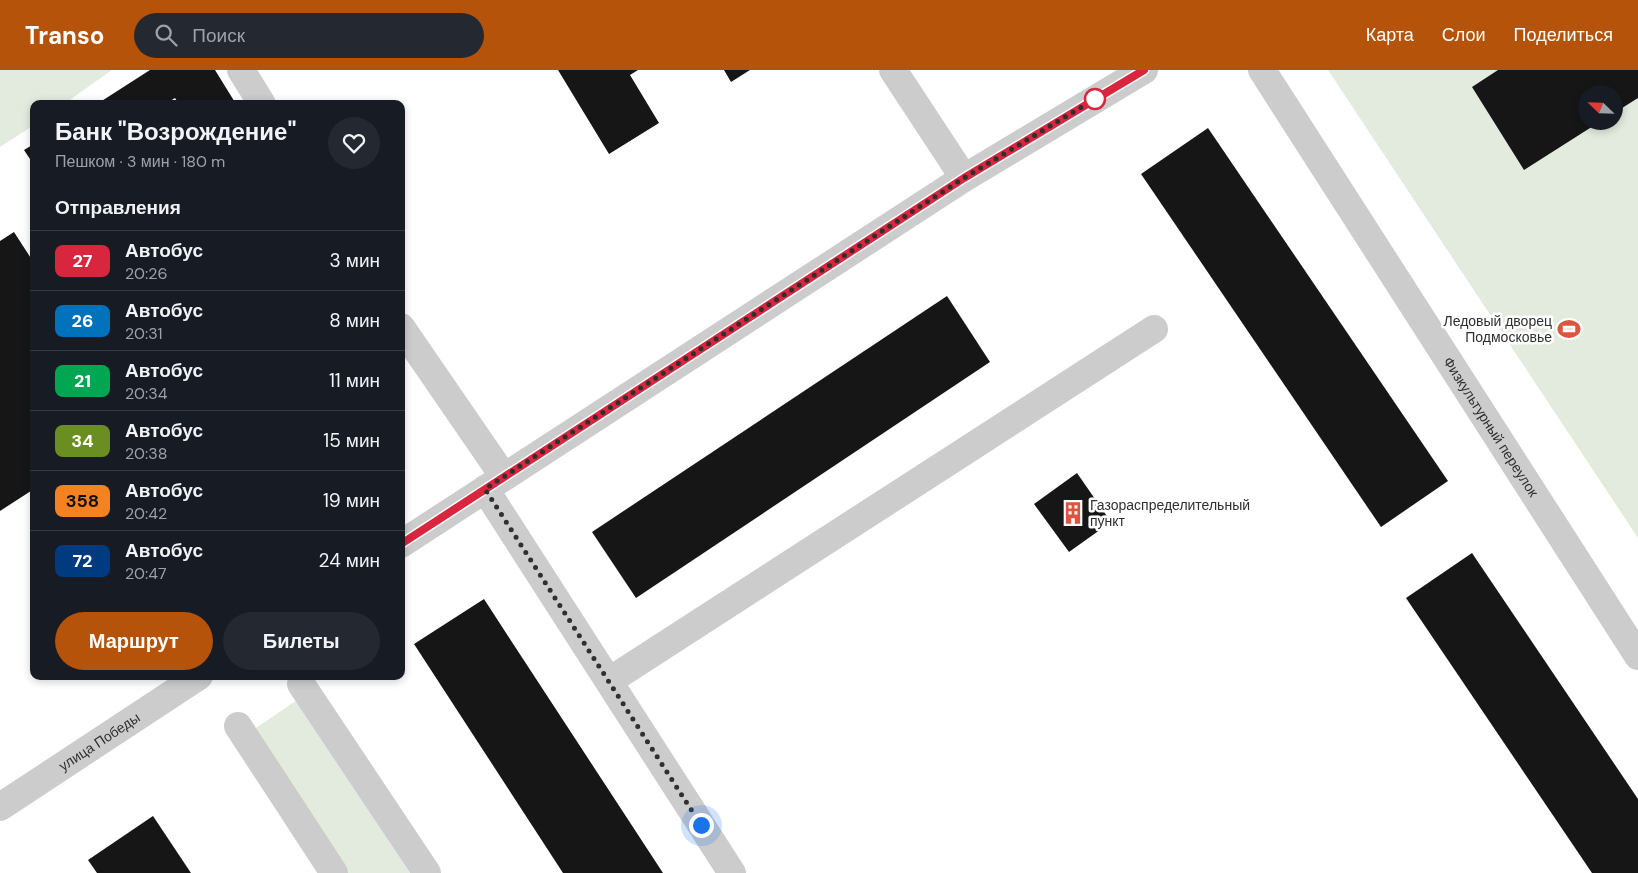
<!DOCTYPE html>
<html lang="ru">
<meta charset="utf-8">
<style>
body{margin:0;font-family:"DM Sans",sans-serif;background:#242831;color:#f1f3f6;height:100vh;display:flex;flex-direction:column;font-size:19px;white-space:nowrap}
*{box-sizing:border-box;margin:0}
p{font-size:16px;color:#9ea1a6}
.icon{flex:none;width:28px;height:28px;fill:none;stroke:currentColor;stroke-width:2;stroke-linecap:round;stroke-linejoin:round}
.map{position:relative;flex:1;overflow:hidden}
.drawer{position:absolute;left:30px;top:30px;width:375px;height:580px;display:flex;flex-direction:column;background:#171b24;border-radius:10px;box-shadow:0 2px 8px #0003}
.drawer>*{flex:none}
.badge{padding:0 10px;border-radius:8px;font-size:18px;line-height:32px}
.needle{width:32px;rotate:293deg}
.controls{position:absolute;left:1578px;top:15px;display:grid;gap:10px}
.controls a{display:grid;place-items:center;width:45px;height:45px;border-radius:50%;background:#171b24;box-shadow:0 2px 8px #0003;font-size:25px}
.you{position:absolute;width:25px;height:25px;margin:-12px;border:4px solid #fff;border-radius:50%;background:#1a73e8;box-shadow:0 0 0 8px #1a73e833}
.map>.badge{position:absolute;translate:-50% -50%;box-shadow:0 0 0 2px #fff}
h2{padding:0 25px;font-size:19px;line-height:45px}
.round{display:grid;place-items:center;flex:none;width:52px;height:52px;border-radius:26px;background:#242831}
.summary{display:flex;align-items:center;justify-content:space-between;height:85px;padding:0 25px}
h1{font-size:24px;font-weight:800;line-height:38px}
.cta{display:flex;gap:10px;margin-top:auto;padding:10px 25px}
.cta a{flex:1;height:58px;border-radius:30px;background:#b45309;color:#fff;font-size:20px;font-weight:800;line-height:58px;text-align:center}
.cta a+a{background:#242831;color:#f1f3f6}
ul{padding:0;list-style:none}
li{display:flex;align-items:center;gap:15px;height:60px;padding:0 25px;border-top:1px solid #363941}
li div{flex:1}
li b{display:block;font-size:19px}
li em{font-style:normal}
li .badge{min-width:55px;font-weight:700;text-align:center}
header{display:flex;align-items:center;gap:30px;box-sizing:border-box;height:70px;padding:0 25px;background:#b45309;color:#fff}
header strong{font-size:24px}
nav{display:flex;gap:28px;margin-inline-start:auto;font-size:18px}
.search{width:350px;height:45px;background:#242831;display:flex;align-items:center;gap:12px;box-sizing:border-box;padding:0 18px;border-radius:28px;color:#9ea1a6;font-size:19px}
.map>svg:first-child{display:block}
.green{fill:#e2ebde;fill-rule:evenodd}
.building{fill:#161616}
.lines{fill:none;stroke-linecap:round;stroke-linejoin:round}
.minor{stroke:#ccc;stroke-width:28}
.line-casing{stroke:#fff;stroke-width:11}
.line{stroke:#d7263d;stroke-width:8}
.walk{stroke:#2f2f2f;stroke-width:5;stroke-dasharray:0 9}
.stop-dot{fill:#fff;stroke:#d7263d;stroke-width:2.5}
.labels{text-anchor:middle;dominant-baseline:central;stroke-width:5;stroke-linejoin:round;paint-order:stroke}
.poi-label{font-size:14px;fill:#2f2f2f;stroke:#fff;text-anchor:end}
.street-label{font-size:14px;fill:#2f2f2f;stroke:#fff}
</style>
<header>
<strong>Transo</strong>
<div class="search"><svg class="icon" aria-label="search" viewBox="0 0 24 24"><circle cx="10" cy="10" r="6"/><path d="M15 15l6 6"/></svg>Поиск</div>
<nav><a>Карта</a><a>Слои</a><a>Поделиться</a></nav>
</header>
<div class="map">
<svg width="1638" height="803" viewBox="0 0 1638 803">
<rect width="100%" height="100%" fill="#fff"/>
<!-- green -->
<g class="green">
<polygon points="0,0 112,0 64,34 34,34 34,55 0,77"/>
<path d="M1328,0H1638V468ZM1586,24H1614V51H1586Z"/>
<polygon points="297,630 410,803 346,803 253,660"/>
</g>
<!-- building -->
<g class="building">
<polygon points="150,0 215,0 236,34 179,34 175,28 165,34 97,34"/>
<polygon points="558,0 638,0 630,5 659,53 609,84"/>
<polygon points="724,0 750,0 731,12"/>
<polygon points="1498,0 1638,0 1638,28 1614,43 1614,24 1586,24 1586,51 1601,51 1524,100 1472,17"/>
<polygon points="1208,58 1448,411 1381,457 1141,104"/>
<polygon points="34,74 34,95 24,80"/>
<polygon points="14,162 34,193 34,419 0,441 0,171"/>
<polygon points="947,226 990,292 636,528 592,462"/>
<polygon points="1077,403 1111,452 1069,482 1034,434"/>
<polygon points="1472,483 1638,729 1638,803 1592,803 1406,528"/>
<polygon points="484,529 508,566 663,803 563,803 414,574"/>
<polygon points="153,746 191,803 97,803 88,790"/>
</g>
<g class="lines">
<!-- minor -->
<g class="minor">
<polyline points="241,0 262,34"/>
<polyline points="893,0 964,108"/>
<path id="s1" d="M1262,0L1638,586"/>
<polyline points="401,257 504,407"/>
<polyline points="485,419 732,803"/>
<polyline points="401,474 964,108 1144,0"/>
<polyline points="609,611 1154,259"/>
<polyline points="301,614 427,803"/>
<polyline points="238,656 334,803"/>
<path id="s2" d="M0,737L199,606"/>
</g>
</g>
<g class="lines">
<defs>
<polyline id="line" points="401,474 964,108 1144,0"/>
</defs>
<!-- line casing -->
<use href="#line" class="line-casing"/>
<!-- line -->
<use href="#line" class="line"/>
<!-- walk -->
<polyline class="walk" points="701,755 485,419 964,108 1095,29"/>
</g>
<!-- icons -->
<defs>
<symbol id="stadium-bare" viewBox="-9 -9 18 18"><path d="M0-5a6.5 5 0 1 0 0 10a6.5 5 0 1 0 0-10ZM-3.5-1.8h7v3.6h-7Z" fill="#da563e" stroke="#fff" stroke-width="2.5" paint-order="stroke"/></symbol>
<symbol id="building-bare" viewBox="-9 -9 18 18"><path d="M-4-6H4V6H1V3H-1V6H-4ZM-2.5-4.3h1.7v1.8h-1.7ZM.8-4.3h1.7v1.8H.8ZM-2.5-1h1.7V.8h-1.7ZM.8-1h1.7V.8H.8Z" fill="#da563e" stroke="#fff" stroke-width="2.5" paint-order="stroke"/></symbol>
</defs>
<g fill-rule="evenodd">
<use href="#stadium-bare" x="1553" y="243" width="32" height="32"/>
<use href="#building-bare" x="1057" y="427" width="32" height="32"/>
</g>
<!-- markers -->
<circle class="stop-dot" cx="1095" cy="29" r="10"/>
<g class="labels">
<!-- poi labels -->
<g class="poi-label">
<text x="1552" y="251">Ледовый дворец<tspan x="1552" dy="16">Подмосковье</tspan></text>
<text x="1090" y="435" text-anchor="start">Газораспределительный<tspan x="1090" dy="16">пункт</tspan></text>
</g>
<!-- street labels -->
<g class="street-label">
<text stroke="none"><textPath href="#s1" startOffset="424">Физкультурный переулок</textPath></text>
<text stroke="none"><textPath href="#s2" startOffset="119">улица Победы</textPath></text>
</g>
</g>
</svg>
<div class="controls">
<a><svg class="needle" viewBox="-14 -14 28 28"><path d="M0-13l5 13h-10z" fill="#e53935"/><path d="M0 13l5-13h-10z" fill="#9ea1a6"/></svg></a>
</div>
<div class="you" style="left:701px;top:755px"></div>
<section class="drawer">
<div class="summary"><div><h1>Банк &quot;Возрождение&quot;</h1><p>Пешком · 3 мин · 180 m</p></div><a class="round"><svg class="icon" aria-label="heart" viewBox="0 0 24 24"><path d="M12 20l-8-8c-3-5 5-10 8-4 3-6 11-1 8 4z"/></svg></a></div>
<h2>Отправления</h2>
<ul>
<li><span class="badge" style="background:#d7263d;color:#fff">27</span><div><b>Автобус</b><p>20:26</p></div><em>3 мин</em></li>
<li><span class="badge" style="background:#0072bc;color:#fff">26</span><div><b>Автобус</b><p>20:31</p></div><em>8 мин</em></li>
<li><span class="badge" style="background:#00a651;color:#fff">21</span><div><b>Автобус</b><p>20:34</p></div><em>11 мин</em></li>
<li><span class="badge" style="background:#6b8e23;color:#fff">34</span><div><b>Автобус</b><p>20:38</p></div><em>15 мин</em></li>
<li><span class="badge" style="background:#f58220;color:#111">358</span><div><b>Автобус</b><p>20:42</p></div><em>19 мин</em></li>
<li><span class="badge" style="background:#003b80;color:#fff">72</span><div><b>Автобус</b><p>20:47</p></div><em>24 мин</em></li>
</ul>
<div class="cta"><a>Маршрут</a><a>Билеты</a></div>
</section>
</div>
